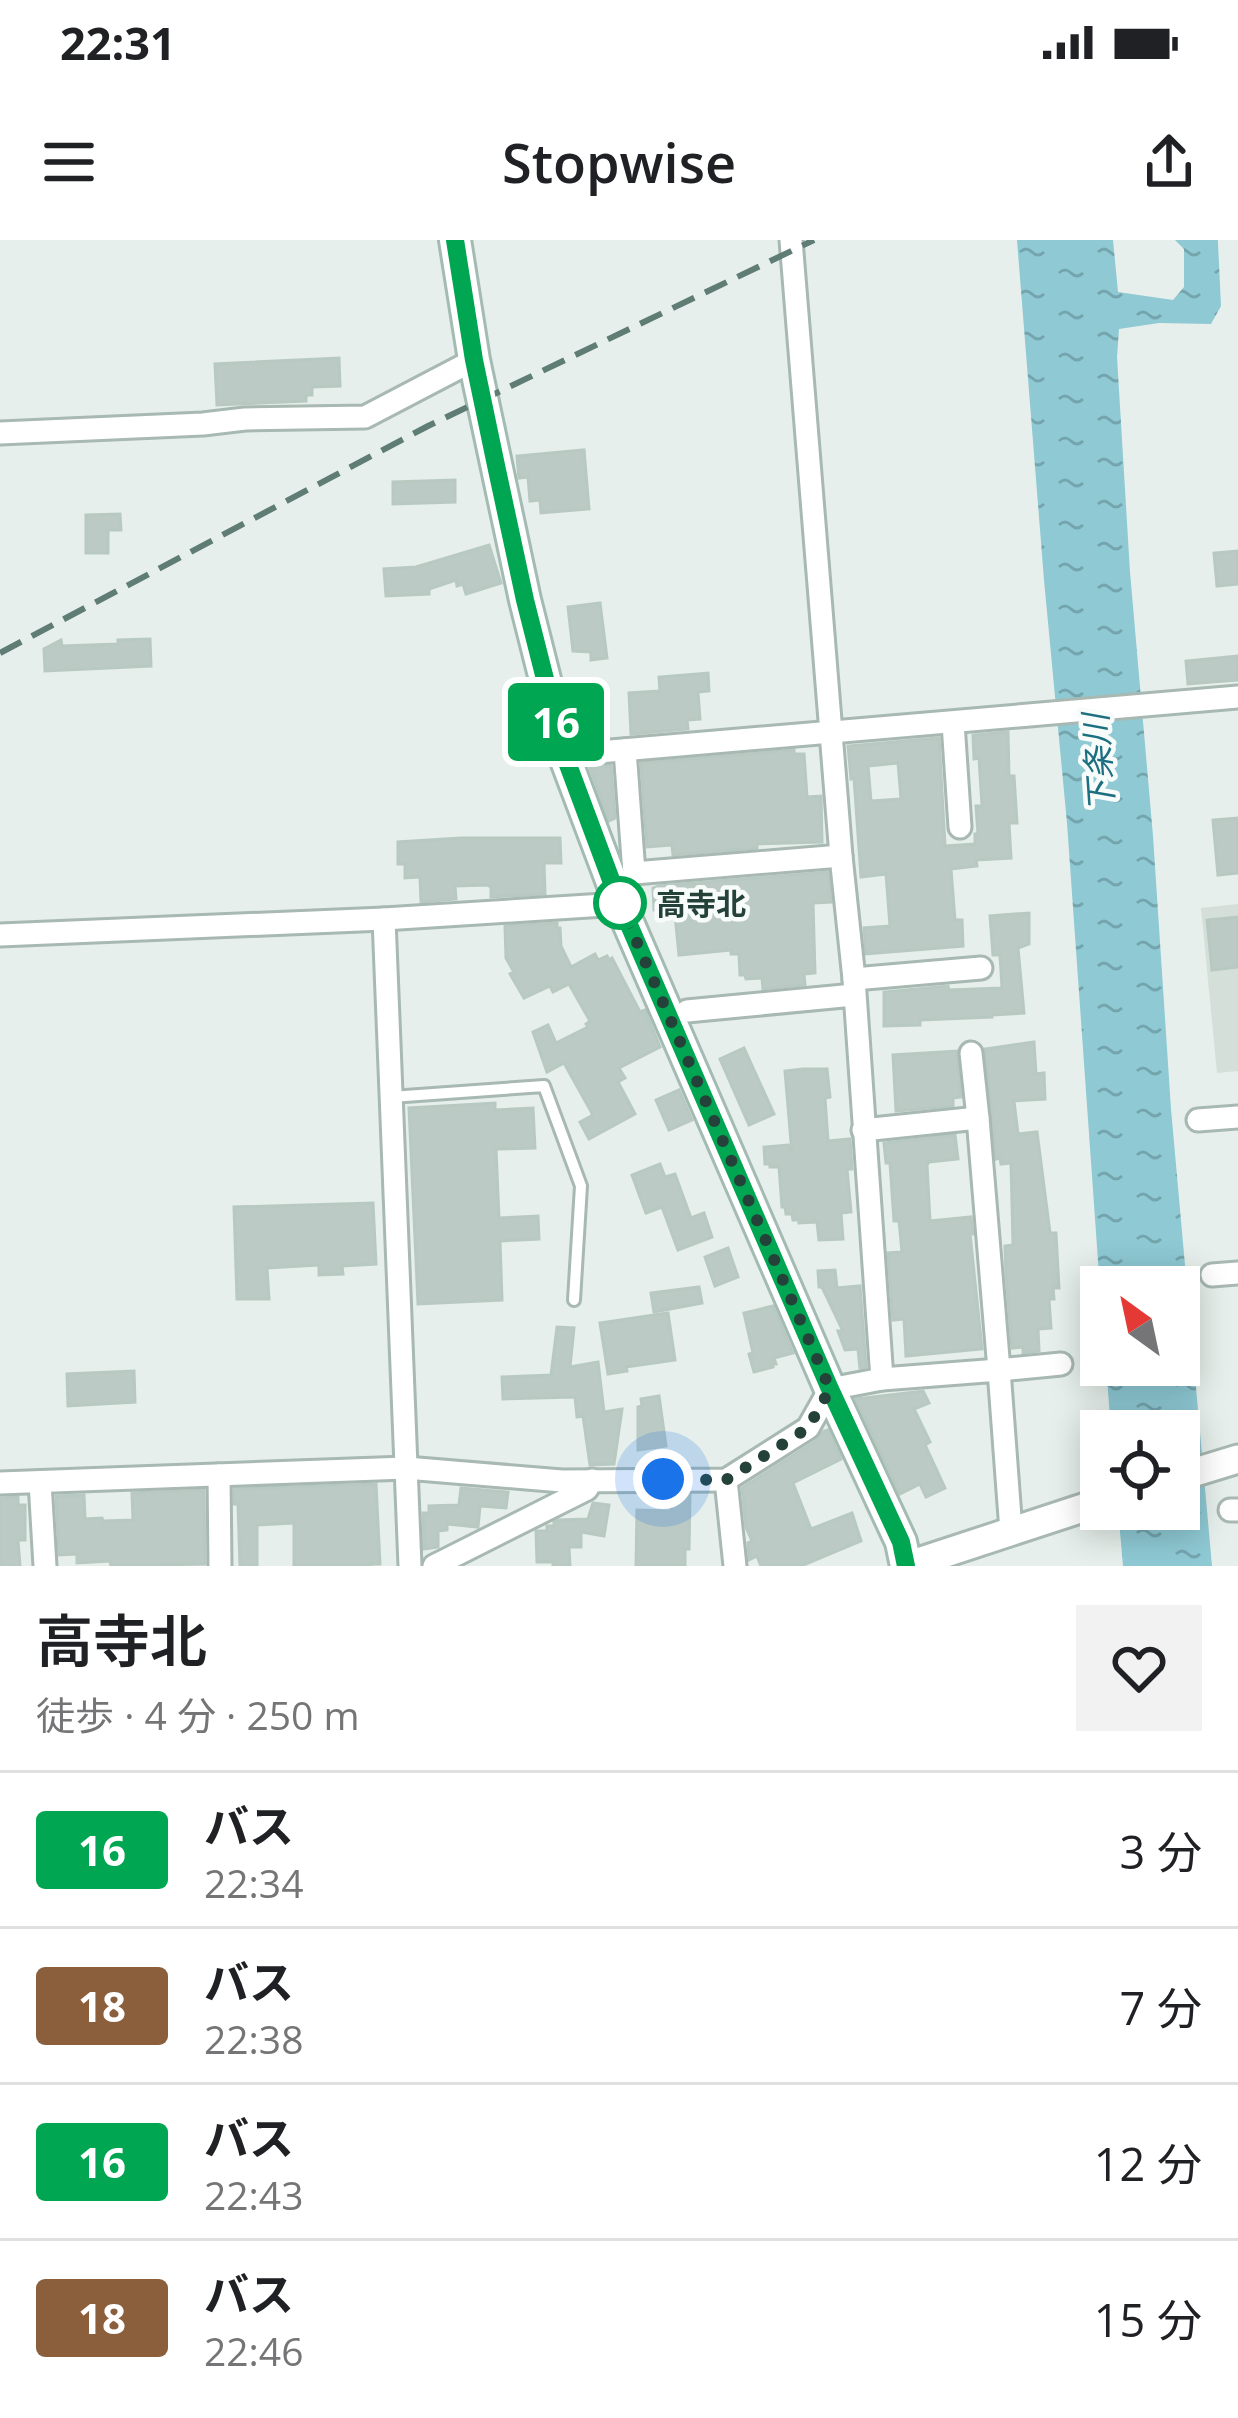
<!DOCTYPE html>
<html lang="ja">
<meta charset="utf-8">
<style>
body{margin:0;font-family:"Open Sans","Noto Sans JP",sans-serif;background:#f2f2f2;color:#202124;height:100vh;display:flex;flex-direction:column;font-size:45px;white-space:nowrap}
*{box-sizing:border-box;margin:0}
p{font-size:39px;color:#757577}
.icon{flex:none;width:66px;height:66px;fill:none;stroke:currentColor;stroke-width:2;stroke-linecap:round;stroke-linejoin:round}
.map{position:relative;height:1326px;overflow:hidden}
.panel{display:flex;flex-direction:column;background:#fff;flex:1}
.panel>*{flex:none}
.badge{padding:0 24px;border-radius:9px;font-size:42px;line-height:78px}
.needle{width:78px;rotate:327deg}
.fabs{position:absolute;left:1080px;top:1026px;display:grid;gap:24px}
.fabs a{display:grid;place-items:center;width:120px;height:120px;border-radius:0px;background:#fff;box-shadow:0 6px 30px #0003;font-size:60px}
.you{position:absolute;width:60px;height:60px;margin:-30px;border:9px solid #fff;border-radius:50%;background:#1a73e8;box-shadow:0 0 0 18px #1a73e833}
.map>.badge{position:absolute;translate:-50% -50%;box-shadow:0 0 0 6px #fff}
.round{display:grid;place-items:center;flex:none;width:126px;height:126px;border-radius:0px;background:#f2f2f2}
.head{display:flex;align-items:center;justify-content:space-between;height:204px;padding:0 36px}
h1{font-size:57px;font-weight:600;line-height:90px}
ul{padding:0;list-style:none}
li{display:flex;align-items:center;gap:36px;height:156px;padding:0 36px;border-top:3px solid #e0e0e0}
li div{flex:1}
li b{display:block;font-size:45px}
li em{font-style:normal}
li .badge{min-width:132px;font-weight:700;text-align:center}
.status{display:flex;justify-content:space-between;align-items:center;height:84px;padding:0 60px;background:#fff;direction:ltr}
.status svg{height:33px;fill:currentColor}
header{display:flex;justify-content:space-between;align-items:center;height:156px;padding:0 36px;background:#fff;font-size:54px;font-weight:600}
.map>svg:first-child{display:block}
.built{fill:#d4dfda}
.water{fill:url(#water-ripples)}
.building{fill:#bbcac4;stroke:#b8c9c2;stroke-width:3;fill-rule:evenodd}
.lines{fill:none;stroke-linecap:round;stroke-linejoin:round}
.service-casing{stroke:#a8b8b2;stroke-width:16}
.minor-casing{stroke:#a8b8b2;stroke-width:27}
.tertiary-casing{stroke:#a8b8b2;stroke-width:33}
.secondary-casing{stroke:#a4bbb3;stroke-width:36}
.service{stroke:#fff;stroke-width:10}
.minor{stroke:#fff;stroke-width:21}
.tertiary{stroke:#fff;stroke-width:27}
.secondary{stroke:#fff;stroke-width:30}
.rail{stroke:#5f7d75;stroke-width:6;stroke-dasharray:24 12;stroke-linecap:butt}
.line-casing{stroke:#fff;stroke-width:27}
.line{stroke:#00a651;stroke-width:18}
.walk{stroke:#24423a;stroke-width:12;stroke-dasharray:0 21.6}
.stop-dot{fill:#fff;stroke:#00a651;stroke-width:6}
.labels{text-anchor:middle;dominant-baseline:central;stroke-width:9;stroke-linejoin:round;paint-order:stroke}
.stop-label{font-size:30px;font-weight:bold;fill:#24423a;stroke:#f7fbf9;text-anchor:start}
.water-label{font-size:33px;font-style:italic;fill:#1c6f80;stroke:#f7fbf9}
</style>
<div class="status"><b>22:31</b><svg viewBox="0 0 49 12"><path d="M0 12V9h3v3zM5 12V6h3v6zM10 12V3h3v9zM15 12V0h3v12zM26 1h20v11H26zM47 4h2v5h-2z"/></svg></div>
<header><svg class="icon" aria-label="menu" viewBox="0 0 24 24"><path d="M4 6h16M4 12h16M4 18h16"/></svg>Stopwise<svg class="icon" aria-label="share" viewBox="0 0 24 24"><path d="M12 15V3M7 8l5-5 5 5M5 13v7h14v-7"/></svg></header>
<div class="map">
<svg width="1238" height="1326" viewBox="0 0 1238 1326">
<defs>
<pattern id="water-ripples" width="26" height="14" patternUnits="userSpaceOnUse" patternTransform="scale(3)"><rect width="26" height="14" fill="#8ec9d4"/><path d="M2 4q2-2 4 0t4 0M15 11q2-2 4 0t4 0" fill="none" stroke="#74a5ad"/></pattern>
</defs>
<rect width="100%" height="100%" fill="#e6efeb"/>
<!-- built -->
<polygon class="built" points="1238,664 1238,831 1217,833 1201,668"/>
<!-- water -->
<polygon class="water" points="1017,0 1113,0 1118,52 1173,60 1184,47 1184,9 1175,0 1218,0 1218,3 1221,66 1211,84 1159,83 1119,89 1117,117 1130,332 1153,596 1171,869 1212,1326 1123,1326 1118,1269 1179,1269 1179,1191 1111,1191 1106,1125 1179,1125 1179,1047 1101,1047 1101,1063 1067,583 1044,340"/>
<!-- building -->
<g class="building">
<polygon points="339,118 340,146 312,147 312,155 306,155 306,161 217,165 215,124"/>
<polygon points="584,210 589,269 541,273 540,260 530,261 528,237 519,238 517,216"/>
<polygon points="455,240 455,262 393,264 393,242"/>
<polygon points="120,274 121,290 108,290 108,313 86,313 86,275"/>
<polygon points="489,305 501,343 466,354 463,344 457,346 456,340 429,349 429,354 386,356 384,329 416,327"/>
<polygon points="1238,311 1238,344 1217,346 1214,313"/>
<polygon points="600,363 607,418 591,420 591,412 573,411 568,367"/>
<polygon points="150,399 151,426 45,431 44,409 61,400 62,406 118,404 118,400"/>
<polygon points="1238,416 1238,440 1188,444 1186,421"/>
<polygon points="708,433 709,451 698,452 700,479 687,480 688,489 631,494 629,453 660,451 659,437"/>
<path d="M1008,492L1009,536H1014L1017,583H1009L1011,618L976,620L977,626L951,629L955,680H962L963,706L866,714L864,688L890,686L886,634L861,637L854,538L851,539L848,506L939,498L945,606L975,604V594H978L976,566H982L979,518L974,519L973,495ZM898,523L901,559L871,561L868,526Z"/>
<polygon points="794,510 794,514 804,514 807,557 821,556 822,602 757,604 757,608 673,615 672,605 647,607 641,523"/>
<polygon points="611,526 615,578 609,581 590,528"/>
<polygon points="1238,578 1238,633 1218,635 1213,580"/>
<polygon points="461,598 560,598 561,623 544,623 545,654 491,657 491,647 487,645 455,646 456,659 421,662 420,637 405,638 405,624 398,624 398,602"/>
<polygon points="828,632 831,662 813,663 815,733 804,734 805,745 763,749 762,738 746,739 745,735 740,735 739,714 731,714 731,710 679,715 675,675 668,676 667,669 654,670 653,648 659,646"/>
<polygon points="1029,673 1029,704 1018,708 1024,773 992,775 992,777 920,780 920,785 884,786 884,752 948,746 949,750 1002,748 1000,715 993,715 990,676"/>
<polygon points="1238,677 1238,727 1212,730 1207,680"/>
<polygon points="557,683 557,688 560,688 561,706 571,727 595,714 598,720 607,716 609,720 612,718 640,772 645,770 660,807 619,828 625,838 618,842 635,874 589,899 580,882 593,875 564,823 547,832 533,792 548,785 556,803 588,787 586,784 590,781 569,744 553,752 550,746 524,758 510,734 514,732 506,718 505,686"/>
<polygon points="1034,802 1036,834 1044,833 1045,859 1014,861 1018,894 1037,892 1050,993 1056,993 1059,1048 1053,1048 1054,1059 1049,1059 1051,1088 1038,1089 1039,1111 1023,1113 1023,1107 1012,1108 1006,1033 1005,1006 1013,1005 1011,923 1001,924 1000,918 996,919 985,809"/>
<polygon points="744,808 774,874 749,885 720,819"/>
<polygon points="957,811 961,857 953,858 953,866 896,871 893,815"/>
<polygon points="803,829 827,829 830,857 825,858 828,901 850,899 852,929 847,929 851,972 841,973 843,999 819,1000 817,982 799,983 799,980 793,980 792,974 786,974 785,967 782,967 779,927 770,927 770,924 765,924 764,907 788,905 792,914 785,831"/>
<polygon points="679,850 692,880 669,890 656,860"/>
<polygon points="495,863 495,870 533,868 535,908 496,909 499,978 538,976 539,999 500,1001 502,1060 418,1064 409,868"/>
<polygon points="955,895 958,919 929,922 927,925 930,981 971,977 973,994 970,994 982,1109 906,1116 904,1079 893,1080 888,1013 902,1012 899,981 894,981 890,923 886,923 884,903"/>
<polygon points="660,924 665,937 675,934 691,978 704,973 712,997 678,1010 662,967 646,973 632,935"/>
<polygon points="373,963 376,1024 342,1026 343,1034 319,1035 319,1025 267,1028 269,1059 237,1059 234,967"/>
<polygon points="728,1008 738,1037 715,1046 705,1017"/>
<polygon points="835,1030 837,1048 860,1046 866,1127 860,1128 858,1109 845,1110 838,1091 843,1091 822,1047 819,1047 818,1031"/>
<polygon points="699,1047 702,1063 654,1072 651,1053"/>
<polygon points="773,1066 793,1113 774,1118 776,1124 772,1124 773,1127 754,1132 749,1114 753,1113 744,1073"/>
<polygon points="668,1073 675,1120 626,1127 627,1131 608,1134 600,1083"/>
<polygon points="557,1087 574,1088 570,1127 598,1122 604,1172 622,1169 614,1224 590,1225 583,1176 577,1177 575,1157 503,1159 502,1137 551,1135"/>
<polygon points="134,1131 135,1162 68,1166 67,1134"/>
<polygon points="923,1151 929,1163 914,1169 930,1202 925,1205 945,1248 926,1257 920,1244 900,1254 856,1159"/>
<polygon points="659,1156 666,1206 638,1210 638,1167 642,1166 641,1159"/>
<polygon points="828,1190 841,1219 793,1243 811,1289 852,1273 861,1301 801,1326 761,1326 757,1316 749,1320 748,1303 752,1301 746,1287 742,1248 816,1201 824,1191"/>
<polygon points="376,1244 380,1324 371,1324 371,1326 294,1326 294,1283 257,1285 257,1326 240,1326 238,1264 234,1264 234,1249"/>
<polygon points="461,1248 508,1252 506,1268 480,1266 478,1287 447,1284 447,1290 438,1291 438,1307 424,1309 423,1273 429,1273 429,1266 459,1265"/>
<polygon points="204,1250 205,1324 111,1326 110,1321 77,1323 77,1314 59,1315 56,1256 84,1255 85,1279 102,1278 103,1281 133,1280 132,1253"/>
<polygon points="670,1255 690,1255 689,1309 685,1309 685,1326 636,1326 637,1270 671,1271"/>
<polygon points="18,1257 18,1265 25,1265 25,1300 18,1300 20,1326 0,1326 0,1258"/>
<polygon points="593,1263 609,1265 604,1296 581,1292 581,1307 569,1307 570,1326 553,1326 553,1322 537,1322 536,1291 547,1291 547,1286 554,1286 554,1282 559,1280 588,1279"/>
</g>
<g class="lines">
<defs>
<polyline id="service" points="391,857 544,846 581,946 574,1060"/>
<g id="minor">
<polyline points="0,193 203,184 245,179 365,177 474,120"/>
<polyline points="953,483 960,587"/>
<polyline points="625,510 634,633 841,616"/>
<polyline points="564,515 1238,457"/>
<polyline points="384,679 410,1326"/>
<polyline points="0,695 384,679 620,664"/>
<polyline points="854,739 981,728"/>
<polyline points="687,771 854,755"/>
<polyline points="971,813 978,878"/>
<polyline points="1198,880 1238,877"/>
<polyline points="863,890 978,878 999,1130 1061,1124"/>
<polyline points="1212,1035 1238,1033"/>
<polyline points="882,1139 999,1130 1011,1291"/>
<polyline points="219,1235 220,1326"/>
<polyline points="726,1240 735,1326"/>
<polyline points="40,1242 45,1326"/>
<polyline points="0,1243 406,1228 562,1241 726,1240 808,1188 830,1149 882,1139 854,739 841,616 791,0"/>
<polyline points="1230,1270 1238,1270"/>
<polyline points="434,1326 587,1249 592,1240"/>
</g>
<g id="tertiary">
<polyline points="1179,1237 1238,1219"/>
<polyline points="906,1326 1101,1262"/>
</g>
<polyline id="secondary" points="455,0 474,120 525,360 564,515 620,664 830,1149 901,1302 906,1326"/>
</defs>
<!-- service casing -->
<use href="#service" class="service-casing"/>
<!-- minor casing -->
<use href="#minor" class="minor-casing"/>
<!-- tertiary casing -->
<use href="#tertiary" class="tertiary-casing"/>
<!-- secondary casing -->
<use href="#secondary" class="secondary-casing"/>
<!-- service -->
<use href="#service" class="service"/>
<!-- minor -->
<use href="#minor" class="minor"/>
<!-- tertiary -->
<use href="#tertiary" class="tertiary"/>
<!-- secondary -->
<use href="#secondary" class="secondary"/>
<!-- rail -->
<polyline class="rail" points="0,413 428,186 814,0"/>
</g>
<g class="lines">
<defs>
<polyline id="line" points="455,0 474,120 497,230 525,360 564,514 620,664 830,1149 901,1302 906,1326"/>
</defs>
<!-- line casing -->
<use href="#line" class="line-casing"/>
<!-- line -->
<use href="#line" class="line"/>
<!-- walk -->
<polyline class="walk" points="620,663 830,1149 808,1188 726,1240 663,1239"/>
</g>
<!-- markers -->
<circle class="stop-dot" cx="620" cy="663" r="24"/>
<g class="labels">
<!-- stop labels -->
<g class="stop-label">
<text x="656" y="663">高寺北</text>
</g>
<!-- water labels -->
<g class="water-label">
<text transform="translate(1098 523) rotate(-94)">下条川</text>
</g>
</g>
</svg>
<div class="fabs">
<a><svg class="needle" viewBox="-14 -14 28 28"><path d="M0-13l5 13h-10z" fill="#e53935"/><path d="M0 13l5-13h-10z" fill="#757577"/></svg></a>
<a><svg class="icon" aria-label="locate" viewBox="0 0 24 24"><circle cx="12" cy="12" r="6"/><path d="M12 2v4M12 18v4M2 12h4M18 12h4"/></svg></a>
</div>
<div class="you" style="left:663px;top:1239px"></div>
<b class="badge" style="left:556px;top:482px;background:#00a651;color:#fff">16</b>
</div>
<section class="panel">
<div class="head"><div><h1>高寺北</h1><p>徒歩 · 4 分 · 250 m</p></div><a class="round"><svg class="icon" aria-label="heart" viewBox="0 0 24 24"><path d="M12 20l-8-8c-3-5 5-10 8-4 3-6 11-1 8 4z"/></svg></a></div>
<ul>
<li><span class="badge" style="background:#00a651;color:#fff">16</span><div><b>バス</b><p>22:34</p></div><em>3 分</em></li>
<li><span class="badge" style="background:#8b5e3c;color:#fff">18</span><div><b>バス</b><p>22:38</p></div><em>7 分</em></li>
<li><span class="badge" style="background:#00a651;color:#fff">16</span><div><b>バス</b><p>22:43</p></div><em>12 分</em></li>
<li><span class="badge" style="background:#8b5e3c;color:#fff">18</span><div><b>バス</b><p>22:46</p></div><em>15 分</em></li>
</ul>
</section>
